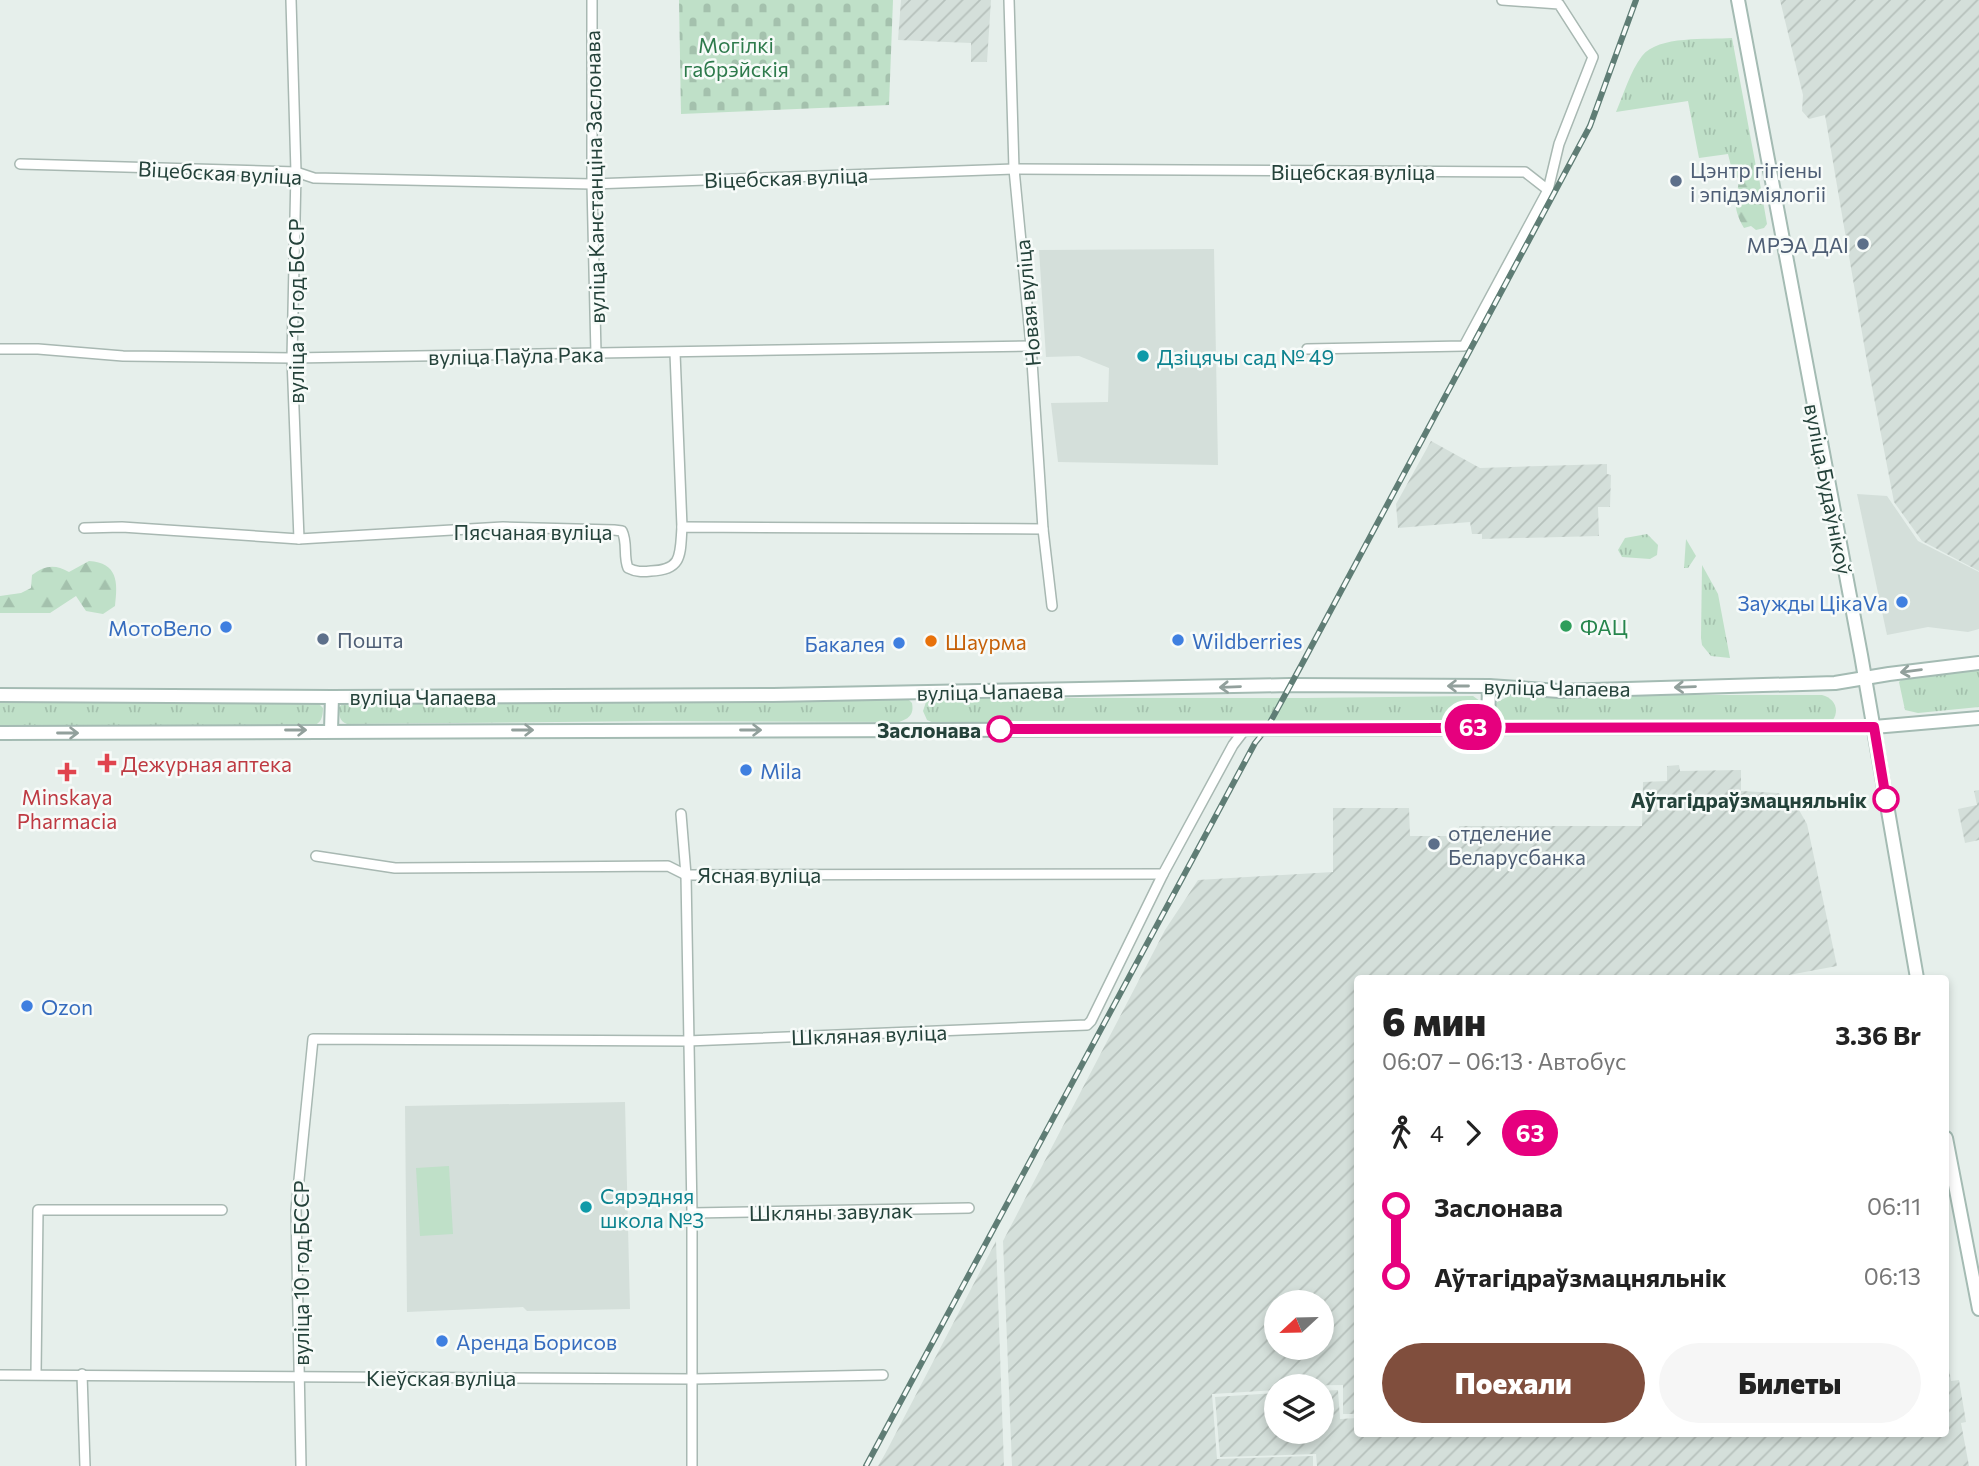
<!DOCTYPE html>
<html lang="ru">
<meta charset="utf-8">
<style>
body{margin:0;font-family:Commissioner,sans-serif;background:#f6f6f6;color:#222;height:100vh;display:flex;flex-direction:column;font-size:26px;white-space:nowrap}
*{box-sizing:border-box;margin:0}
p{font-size:23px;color:#767676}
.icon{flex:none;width:38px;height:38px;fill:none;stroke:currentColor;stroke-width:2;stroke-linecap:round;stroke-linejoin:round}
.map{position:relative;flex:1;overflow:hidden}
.drawer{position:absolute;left:1354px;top:975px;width:595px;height:462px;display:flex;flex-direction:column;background:#fff;border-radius:7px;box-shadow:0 4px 10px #0003}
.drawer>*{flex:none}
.badge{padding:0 14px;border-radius:23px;font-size:24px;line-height:46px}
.needle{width:46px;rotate:248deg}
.controls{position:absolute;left:1264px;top:1290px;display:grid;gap:14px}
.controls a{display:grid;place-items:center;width:70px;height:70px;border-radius:50%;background:#fff;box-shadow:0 4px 10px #0003;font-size:35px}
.map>.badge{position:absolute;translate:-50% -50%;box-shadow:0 0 0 4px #fff}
.legs{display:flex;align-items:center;gap:10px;height:77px;padding:0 28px;font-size:23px}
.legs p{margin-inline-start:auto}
.summary{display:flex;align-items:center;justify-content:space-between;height:119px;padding:0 28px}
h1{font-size:38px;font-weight:800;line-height:52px}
.button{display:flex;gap:14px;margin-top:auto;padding:14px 28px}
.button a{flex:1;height:80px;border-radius:42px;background:#804e3d;color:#fff;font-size:28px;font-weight:800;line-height:80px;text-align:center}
.button a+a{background:#f6f6f6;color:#222}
ul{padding:0 28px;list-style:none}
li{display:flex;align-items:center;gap:24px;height:70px;font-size:26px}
li i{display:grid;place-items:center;width:10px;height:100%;margin:0 9px;background:currentColor}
li i::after{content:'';width:18px;height:18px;margin:-9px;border:5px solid;border-radius:50%;background:#fff}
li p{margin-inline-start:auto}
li:first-child i{background:linear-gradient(#0000 50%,currentColor 0)}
li:last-child i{background:linear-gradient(currentColor 50%,#0000 0)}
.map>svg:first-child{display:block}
.built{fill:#d4dfda}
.industrial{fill:url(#industrial-furrows);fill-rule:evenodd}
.grass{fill:url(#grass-tufts)}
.forest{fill:url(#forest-firs)}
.cemetery{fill:url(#cemetery-stones)}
.pitch{fill:#bfe0c8}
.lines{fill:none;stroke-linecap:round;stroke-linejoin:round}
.street-casing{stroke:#a8b8b2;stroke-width:12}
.secondary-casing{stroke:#a4bbb3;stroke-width:16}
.street{stroke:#fff;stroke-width:9}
.secondary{stroke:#fff;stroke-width:12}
.rail-casing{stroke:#5f7d75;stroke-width:6}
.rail{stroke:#f7fbf9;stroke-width:3.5;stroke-dasharray:10;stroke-linecap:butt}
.oneway{stroke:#92a09c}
.line-1-casing{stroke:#fff;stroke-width:16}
.line-1{stroke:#e6007e;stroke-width:10}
.service-dot{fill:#5c6f8a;stroke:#f7fbf9;stroke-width:2.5}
.culture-dot{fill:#0f9aa8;stroke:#f7fbf9;stroke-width:2.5}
.shop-dot{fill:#3f7fe0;stroke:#f7fbf9;stroke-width:2.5}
.leisure-dot{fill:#2e9e5b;stroke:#f7fbf9;stroke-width:2.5}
.food-dot{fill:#e8710a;stroke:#f7fbf9;stroke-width:2.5}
.stop-1-dot{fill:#fff;stroke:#e6007e;stroke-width:3.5}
.health-dot{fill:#e0444e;stroke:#f7fbf9;stroke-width:2.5}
.labels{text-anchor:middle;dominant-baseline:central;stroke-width:5;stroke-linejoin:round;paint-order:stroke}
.park-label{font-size:21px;fill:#2d7a4b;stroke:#f7fbf9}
.service-label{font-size:21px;fill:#4e5e75;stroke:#f7fbf9;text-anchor:start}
.street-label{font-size:21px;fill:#24423a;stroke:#f7fbf9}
.culture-label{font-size:21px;fill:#0d838f;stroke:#f7fbf9;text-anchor:start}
.shop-label{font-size:21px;fill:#366cbe;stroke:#f7fbf9;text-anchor:start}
.leisure-label{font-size:21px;fill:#27864d;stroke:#f7fbf9;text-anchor:start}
.food-label{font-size:21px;fill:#c56008;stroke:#f7fbf9;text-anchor:start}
.stop-label{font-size:21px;font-weight:bold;fill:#24423a;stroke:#f7fbf9;text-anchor:end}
.health-label{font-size:21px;fill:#be3a42;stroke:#f7fbf9;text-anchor:start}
</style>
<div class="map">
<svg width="1979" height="1466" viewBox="0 0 1979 1466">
<defs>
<pattern id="industrial-furrows" width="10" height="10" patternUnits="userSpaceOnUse" patternTransform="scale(1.75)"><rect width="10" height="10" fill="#d4dfda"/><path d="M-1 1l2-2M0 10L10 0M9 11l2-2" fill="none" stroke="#b6c1bc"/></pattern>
<pattern id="grass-tufts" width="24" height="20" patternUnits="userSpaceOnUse" patternTransform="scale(1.75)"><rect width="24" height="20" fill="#bfe0c8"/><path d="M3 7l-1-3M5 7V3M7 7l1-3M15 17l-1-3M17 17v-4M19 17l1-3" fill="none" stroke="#a4c1ad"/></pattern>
<pattern id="forest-firs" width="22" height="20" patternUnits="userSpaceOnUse" patternTransform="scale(1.75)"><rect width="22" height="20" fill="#bfe0c8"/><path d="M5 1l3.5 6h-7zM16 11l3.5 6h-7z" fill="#a4c1ad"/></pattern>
<pattern id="cemetery-stones" width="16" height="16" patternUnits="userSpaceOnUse" patternTransform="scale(1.75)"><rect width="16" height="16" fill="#bfe0c8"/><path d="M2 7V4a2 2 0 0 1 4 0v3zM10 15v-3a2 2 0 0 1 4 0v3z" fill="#a4c1ad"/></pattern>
</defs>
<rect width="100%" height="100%" fill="#e6efeb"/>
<!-- built -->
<g class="built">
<polygon points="1214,249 1218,465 1058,462 1051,403 1108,402 1109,368 1079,356 1046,357 1039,250"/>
<polygon points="1857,494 1887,496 1918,541 1979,572 1979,629 1968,632 1928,627 1887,635"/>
<polygon points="625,1102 630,1309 527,1311 523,1307 407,1312 405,1106"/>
</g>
<!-- industrial -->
<g class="industrial">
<polygon points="901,0 991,0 987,62 971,62 971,43 898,40"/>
<polygon points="1780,0 1979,0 1979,571 1922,541 1894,502 1866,356 1825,115 1809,119 1802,111 1803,95"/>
<polygon points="1431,441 1480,468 1607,464 1607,474 1611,475 1610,507 1598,507 1599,536 1482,539 1482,534 1472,534 1470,522 1398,528 1396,504"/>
<path d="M1679,765L1680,771L1741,770V791L1778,793L1795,803L1807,824L1837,966L1773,978H1358V1414H1343V1385L1276,1386V1390L1212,1394L1217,1459L1313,1456V1466H1012L1003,1241L1165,930L1198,880L1333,872V808H1409L1410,836H1459V826H1642L1643,782L1667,781V766ZM1276,1302H1321V1348H1276Z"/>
<polygon points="1979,790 1979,840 1965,843 1958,809 1977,805 1974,791"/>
<polygon points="996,1241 1004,1466 878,1466 885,1454"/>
<polygon points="1946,1350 1951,1381 1959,1380 1966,1422 1961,1423 1969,1466 1317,1466 1316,1454 1220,1457 1215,1397 1276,1393 1276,1432 1321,1432 1321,1391 1338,1390 1340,1419 1358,1418 1358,1433 1946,1433"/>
</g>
<!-- grass -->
<g class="grass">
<path d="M1732,38L1757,172L1731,166L1728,154L1699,158L1688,101L1616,112C1624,93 1630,72 1642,56C1659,35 1707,40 1732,38Z"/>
<polygon points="1647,534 1658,545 1657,555 1650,559 1622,557 1618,550 1625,538"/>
<polygon points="1686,539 1696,556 1688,568 1684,568"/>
<polygon points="1702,565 1718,594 1730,658 1711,656 1702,645 1701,638"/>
<polygon points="1979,667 1979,707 1918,713 1905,710 1899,682 1903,678"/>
<path d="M1652,695H1822C1834,698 1840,709 1833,720L1826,723L1505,720L1498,715L1495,707L1497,702L1509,696Z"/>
<polygon points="1473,696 1480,701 1481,711 1477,718 1470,720 936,724 927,720 923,711 926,702 935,698 1306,698"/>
<path d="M907,698L912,703C914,714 910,718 899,722L655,721L347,724C339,721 339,715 339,707L346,701Z"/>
<path d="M317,702L323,708C323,717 321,724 312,726L0,725V703Z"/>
</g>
<!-- forest -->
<g class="forest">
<path d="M1739,161L1742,162L1744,169L1757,172L1759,178L1767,224L1764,228L1756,230L1751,226L1744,228C1731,205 1737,200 1739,179L1733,174L1731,166Z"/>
<path d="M89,561C118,563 118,582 115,606L103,614L86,611L76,596L50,613H0V596L21,593L31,588L32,575C45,565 55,564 69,572Z"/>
</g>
<!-- cemetery -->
<polygon class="cemetery" points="679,0 893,0 889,105 681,114"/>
<!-- pitch -->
<polygon class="pitch" points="449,1166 453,1234 420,1236 416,1168"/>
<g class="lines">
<defs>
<g id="street">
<polyline points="291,0 296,172 292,358 299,539"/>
<polyline points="592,0 592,184 596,354"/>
<polyline points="1009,0 1014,169 1031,346 1043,529 1052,606"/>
<polyline points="20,164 296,172 314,178 592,184 1014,169 1525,172 1548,190"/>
<polyline points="0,349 38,349 123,356 292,358 1031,346"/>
<polyline points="1307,349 1464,346 1548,190 1559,144 1593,57 1559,4 1502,0"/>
<polyline points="675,353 682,527"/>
<path d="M84,528L122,527L299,539L503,527L614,530L622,531C628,543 623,556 628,568C636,572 642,572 651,571C683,570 680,554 682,527L1043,529"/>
<polyline points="681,814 686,875 692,1213 692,1466"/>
<polyline points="316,856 395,868 668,866 686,875 1163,874"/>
<polyline points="692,1213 969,1208"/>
<polyline points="36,1374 38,1210 222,1210"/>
<polyline points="82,1374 85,1466"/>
<polyline points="0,1375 693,1379 883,1375"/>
<polyline points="301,1466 296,1210 313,1039 687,1041 1087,1025 1091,1021 1163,874 1233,745 1246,728"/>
</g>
<g id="secondary">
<polyline points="1738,0 1861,655 1917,978"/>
<polyline points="0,695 332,697 773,695 1290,685 1489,686 1559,691 1835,683 1889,674 1979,663"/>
<polyline points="1488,727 1489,686"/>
<polyline points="331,730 332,697"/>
<polyline points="0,733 1874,727 1979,718"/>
<polyline points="1946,1138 1979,1309"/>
</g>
</defs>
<!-- street casing -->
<use href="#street" class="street-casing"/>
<!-- secondary casing -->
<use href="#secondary" class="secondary-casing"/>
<!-- street -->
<use href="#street" class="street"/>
<!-- secondary -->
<use href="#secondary" class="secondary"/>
<defs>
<polyline id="rail" points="866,1466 1255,743 1267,728 1302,664 1590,126 1636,0"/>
</defs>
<!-- rail casing -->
<use href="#rail" class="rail-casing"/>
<!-- rail -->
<use href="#rail" class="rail"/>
</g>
<!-- one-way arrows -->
<defs><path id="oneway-shaft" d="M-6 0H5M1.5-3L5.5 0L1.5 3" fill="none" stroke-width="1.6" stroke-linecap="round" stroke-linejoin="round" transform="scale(1.75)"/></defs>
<g class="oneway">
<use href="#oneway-shaft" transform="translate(1911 671) rotate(173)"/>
<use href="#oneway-shaft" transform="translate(1458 686) rotate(-180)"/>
<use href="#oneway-shaft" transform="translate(1230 687) rotate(178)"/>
<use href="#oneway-shaft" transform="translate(1685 687) rotate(178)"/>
<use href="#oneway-shaft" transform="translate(296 730)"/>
<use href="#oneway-shaft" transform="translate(523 730)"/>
<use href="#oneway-shaft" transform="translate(751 730)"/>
<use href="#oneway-shaft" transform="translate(68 733)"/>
</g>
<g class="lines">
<defs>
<polyline id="line-1" points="1000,729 1874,727 1886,799"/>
</defs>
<!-- line-1 casing -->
<use href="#line-1" class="line-1-casing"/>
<!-- line-1 -->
<use href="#line-1" class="line-1"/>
</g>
<!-- markers -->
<g class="service-dot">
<circle cx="1676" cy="181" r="7"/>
<circle cx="1863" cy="244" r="7"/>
<circle cx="323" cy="639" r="7"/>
<circle cx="1434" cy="844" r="7"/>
</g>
<g class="culture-dot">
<circle cx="1143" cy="356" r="7"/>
<circle cx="586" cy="1207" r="7"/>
</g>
<g class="shop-dot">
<circle cx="1902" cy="602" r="7"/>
<circle cx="226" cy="627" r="7"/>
<circle cx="1178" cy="640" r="7"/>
<circle cx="899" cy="643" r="7"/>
<circle cx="746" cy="770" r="7"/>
<circle cx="27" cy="1006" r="7"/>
<circle cx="442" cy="1341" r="7"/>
</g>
<circle class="leisure-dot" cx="1566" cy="626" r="7"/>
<circle class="food-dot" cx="931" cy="641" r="7"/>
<g class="stop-1-dot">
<circle cx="1000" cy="729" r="12"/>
<circle cx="1886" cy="799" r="12"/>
</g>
<g class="health-dot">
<path d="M103.5 752.5h7v7h7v7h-7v7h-7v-7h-7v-7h7z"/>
<path d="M63.5 761.5h7v7h7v7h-7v7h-7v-7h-7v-7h7z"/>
</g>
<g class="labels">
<!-- park labels -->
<g class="park-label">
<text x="736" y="44">Могілкі<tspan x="736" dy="24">габрэйскія</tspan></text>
</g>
<!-- service labels -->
<g class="service-label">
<text x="1690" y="169">Цэнтр гігіены<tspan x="1690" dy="24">і эпідэміялогіі</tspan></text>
<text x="1849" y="244" text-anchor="end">МРЭА ДАІ</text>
<text x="337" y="639">Пошта</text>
<text x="1448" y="832">отделение<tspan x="1448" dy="24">Беларусбанка</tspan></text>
</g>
<!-- street labels -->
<g class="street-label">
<text x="1353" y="171">Віцебская вуліца</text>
<text transform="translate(220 172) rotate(3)">Віцебская вуліца</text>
<text transform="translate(594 177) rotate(-91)">вуліца Канстанціна Заслонава</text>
<text transform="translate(786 177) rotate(-2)">Віцебская вуліца</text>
<text transform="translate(1027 303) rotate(-95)">Новая вуліца</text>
<text transform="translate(295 311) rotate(-90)">вуліца 10 год БССР</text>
<text transform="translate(516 355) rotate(-1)">вуліца Паўла Рака</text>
<text transform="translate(1829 489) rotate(79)">вуліца Будаўнікоў</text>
<text x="533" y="531">Пясчаная вуліца</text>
<text transform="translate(1557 687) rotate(1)">вуліца Чапаева</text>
<text transform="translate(990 691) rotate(-1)">вуліца Чапаева</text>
<text x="423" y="696">вуліца Чапаева</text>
<text x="759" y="874">Ясная вуліца</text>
<text transform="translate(869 1034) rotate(-2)">Шкляная вуліца</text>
<text transform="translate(831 1211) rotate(-1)">Шкляны завулак</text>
<text transform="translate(300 1273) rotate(-90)">вуліца 10 год БССР</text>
<text x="441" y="1377">Кіеўская вуліца</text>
</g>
<!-- culture labels -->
<g class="culture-label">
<text x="1157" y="356">Дзіцячы сад № 49</text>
<text x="600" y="1195">Сярэдняя<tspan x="600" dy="24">школа №3</tspan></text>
</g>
<!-- shop labels -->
<g class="shop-label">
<text x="1888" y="602" text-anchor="end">Заужды ЦікаVа</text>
<text x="212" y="627" text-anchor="end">МотоВело</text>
<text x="1192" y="640">Wildberries</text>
<text x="885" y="643" text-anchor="end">Бакалея</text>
<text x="760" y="770">Mila</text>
<text x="41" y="1006">Ozon</text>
<text x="456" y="1341">Аренда Борисов</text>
</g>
<!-- leisure labels -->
<g class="leisure-label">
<text x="1580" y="626">ФАЦ</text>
</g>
<!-- food labels -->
<g class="food-label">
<text x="945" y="641">Шаурма</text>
</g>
<!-- stop labels -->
<g class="stop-label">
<text x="981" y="729">Заслонава</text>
<text x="1867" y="799">Аўтагідраўзмацняльнік</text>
</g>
<!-- health labels -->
<g class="health-label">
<text x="121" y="763">Дежурная аптека</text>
<text x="67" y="796" text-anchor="middle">Minskaya<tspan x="67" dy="24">Pharmacia</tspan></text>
</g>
</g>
</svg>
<div class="controls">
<a><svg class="needle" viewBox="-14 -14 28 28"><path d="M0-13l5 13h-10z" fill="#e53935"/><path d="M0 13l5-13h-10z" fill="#767676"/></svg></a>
<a><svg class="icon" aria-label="layers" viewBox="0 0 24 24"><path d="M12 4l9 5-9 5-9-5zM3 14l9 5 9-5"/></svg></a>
</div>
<b class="badge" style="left:1473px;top:727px;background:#e6007e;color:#fff">63</b>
<section class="drawer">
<div class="summary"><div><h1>6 мин</h1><p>06:07 – 06:13 · Автобус</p></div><b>3.36 Br</b></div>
<div class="legs"><svg class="icon" aria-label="walk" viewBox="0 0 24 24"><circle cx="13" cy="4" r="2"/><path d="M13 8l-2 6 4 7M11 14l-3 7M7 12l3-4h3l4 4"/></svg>4<svg class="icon" aria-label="forward" viewBox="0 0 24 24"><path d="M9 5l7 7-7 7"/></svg><b class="badge" style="background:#e6007e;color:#fff">63</b></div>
<ul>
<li><i style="color:#e6007e"></i><b>Заслонава</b><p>06:11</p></li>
<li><i style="color:#e6007e"></i><b>Аўтагідраўзмацняльнік</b><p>06:13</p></li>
</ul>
<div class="button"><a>Поехали</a><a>Билеты</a></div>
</section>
</div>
